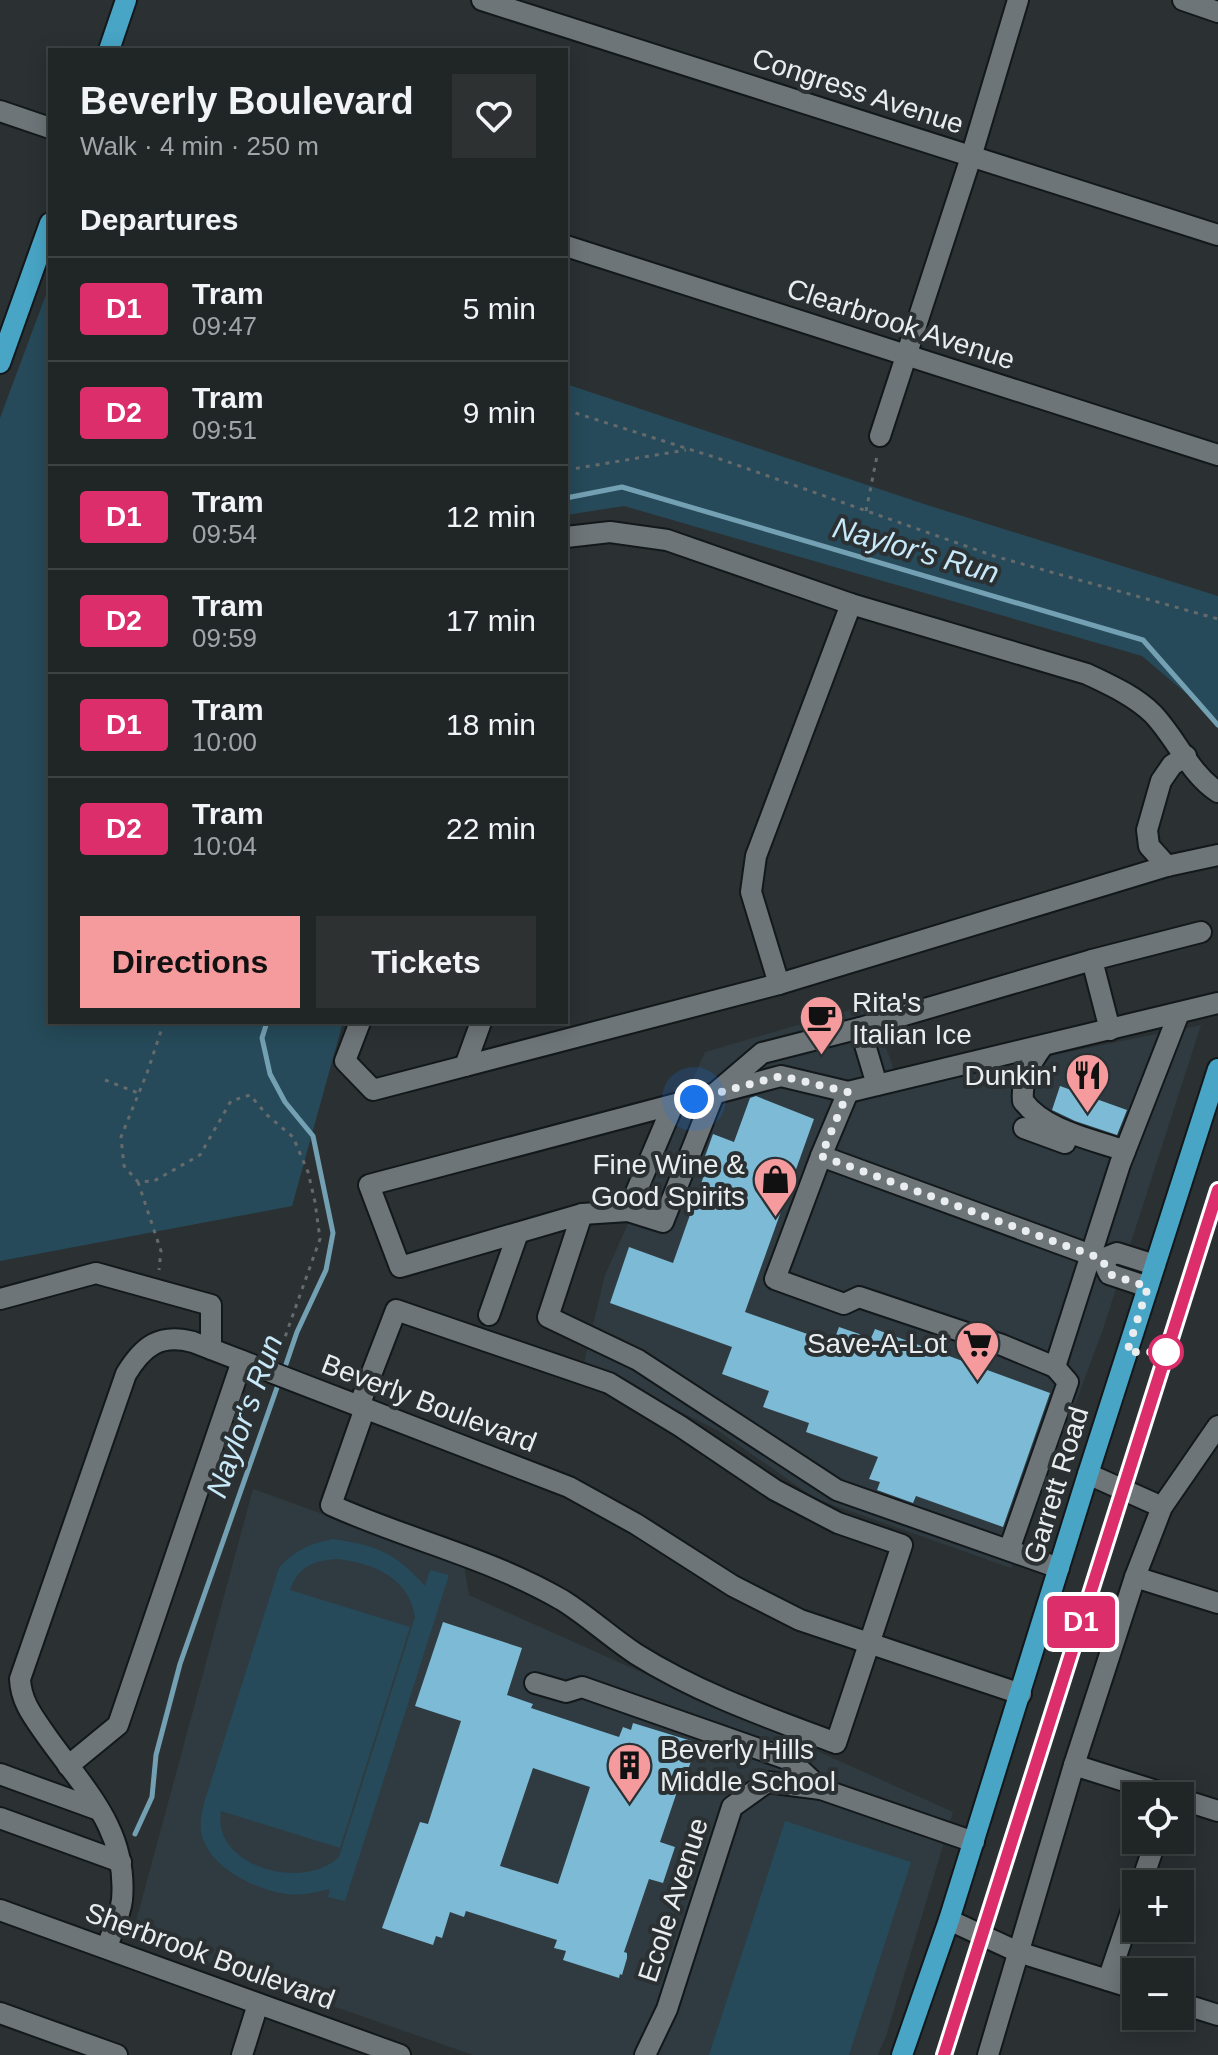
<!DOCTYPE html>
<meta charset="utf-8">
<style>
body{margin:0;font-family:Helvetica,sans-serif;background:#2d3132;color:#f1f3f6;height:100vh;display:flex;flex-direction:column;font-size:30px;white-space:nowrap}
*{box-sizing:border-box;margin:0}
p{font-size:26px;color:#a2a5a7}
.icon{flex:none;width:44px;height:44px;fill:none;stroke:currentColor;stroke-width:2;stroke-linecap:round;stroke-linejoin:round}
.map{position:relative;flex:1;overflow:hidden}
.panel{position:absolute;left:48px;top:48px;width:520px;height:976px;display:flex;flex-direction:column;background:#202526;border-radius:0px;box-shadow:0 4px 20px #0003,0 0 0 2px #3d4243}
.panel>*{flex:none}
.badge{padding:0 16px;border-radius:6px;font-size:28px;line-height:52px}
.controls{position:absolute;left:1122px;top:1782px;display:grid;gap:16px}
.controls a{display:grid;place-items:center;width:72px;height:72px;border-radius:0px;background:#202526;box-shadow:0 4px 20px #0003,0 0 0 2px #3d4243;font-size:40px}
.you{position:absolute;width:40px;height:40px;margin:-20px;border:6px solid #fff;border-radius:50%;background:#1a73e8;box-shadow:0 0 0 12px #1a73e833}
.map>.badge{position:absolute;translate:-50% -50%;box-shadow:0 0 0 4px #fff}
h2{padding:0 32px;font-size:30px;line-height:72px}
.round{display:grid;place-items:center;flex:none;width:84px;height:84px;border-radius:0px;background:#2d3132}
.overview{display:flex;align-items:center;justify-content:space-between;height:136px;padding:0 32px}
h1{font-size:38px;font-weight:800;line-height:60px}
.button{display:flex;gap:16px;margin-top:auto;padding:16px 32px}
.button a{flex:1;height:92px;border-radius:0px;background:#f59b9d;color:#111;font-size:32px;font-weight:800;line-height:92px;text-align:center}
.button a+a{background:#2d3132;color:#f1f3f6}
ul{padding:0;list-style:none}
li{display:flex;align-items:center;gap:24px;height:104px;padding:0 32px;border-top:2px solid #3d4243}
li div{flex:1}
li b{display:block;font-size:30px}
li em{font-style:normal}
li .badge{min-width:88px;font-weight:700;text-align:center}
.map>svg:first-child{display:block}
.built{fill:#2f3b41}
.green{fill:#264a59;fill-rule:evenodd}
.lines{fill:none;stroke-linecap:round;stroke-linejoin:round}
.stream{stroke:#74a0b3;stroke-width:5}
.building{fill:#7cbad6;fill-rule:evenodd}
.minor-casing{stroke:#13181b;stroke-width:24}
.major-casing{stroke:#13181b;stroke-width:24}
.path{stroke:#656a6c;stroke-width:3;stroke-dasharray:4 6;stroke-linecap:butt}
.minor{stroke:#6e7578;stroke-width:20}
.major{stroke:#48a5c6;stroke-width:20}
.tram{stroke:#bbbfc1;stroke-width:2}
.line-casing{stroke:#fff;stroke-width:18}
.line{stroke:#dc2e6b;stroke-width:12}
.walk{stroke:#eaedef;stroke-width:8;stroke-dasharray:0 14.4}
.stop-dot{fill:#fff;stroke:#dc2e6b;stroke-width:4}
.labels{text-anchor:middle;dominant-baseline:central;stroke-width:8;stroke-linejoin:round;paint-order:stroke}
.street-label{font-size:28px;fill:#eaedef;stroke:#2b3133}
.poi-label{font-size:28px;fill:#eaedef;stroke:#2b3133;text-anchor:end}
.water-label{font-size:30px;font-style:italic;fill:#c7e9f9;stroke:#2b3133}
</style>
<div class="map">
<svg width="1218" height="2055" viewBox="0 0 1218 2055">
<rect width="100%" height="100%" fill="#2b3133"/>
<!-- built -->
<g class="built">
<polygon points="870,1004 900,1086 1201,1025 1103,1329 1023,1545 1011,1568 816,1499 717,1430 584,1363 605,1275 705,1052"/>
<polygon points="253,1489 464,1565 469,1595 953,1812 886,2036 878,2055 473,2055 132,1936"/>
</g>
<!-- green -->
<g class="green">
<polygon points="50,284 50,1022 343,1022 292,1206 0,1261 0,418"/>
<polygon points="566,384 927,505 1218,596 1218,720 1142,656 624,506 566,515"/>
<path d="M333,1539C376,1545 396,1553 425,1586L430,1570L449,1575L345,1901L328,1897L330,1889C316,1892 302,1896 287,1894C255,1890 206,1866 201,1831C200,1821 202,1810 205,1800L279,1568C296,1549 310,1544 333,1539ZM338,1559C374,1564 409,1577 415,1617L339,1857C303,1892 211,1866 221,1811L340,1848L410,1627L290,1590C298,1566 315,1560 338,1559Z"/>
<polygon points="785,1821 911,1862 849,2055 709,2055"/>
</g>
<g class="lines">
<!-- stream -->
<g class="stream">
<polyline points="566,498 622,487 1143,640 1218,725"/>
<polyline points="267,1022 262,1038 270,1074 285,1102 313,1136 333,1233 326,1270 297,1332 284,1370"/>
<polyline points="135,1834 152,1797 156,1755 180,1664 280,1379"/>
</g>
</g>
<!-- building -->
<g class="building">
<polygon points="1060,1086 1127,1110 1117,1135 1075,1121 1052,1110"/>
<polygon points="756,1096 814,1119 745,1312 833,1343 839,1327 871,1338 875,1329 1050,1393 1003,1527 916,1496 913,1503 877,1490 880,1482 869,1479 878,1457 806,1432 809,1423 763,1407 769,1391 722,1374 732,1347 610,1303 629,1247 673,1263 703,1178 698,1176 713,1134 734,1142 750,1098"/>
<path d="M443,1622L522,1648L507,1695L533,1704L531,1708L619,1737L623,1727L631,1730L633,1723L695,1742L693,1746L696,1747L689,1767L684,1771L660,1842L675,1847L663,1883L649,1879L624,1952L627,1953V1958L622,1975L620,1974L619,1978L563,1960L566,1951L554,1948L557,1940L466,1911L464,1917L450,1912L442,1938L436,1936L433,1945L382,1928L420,1822L428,1824L461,1721L415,1706ZM533,1768L590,1787L558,1884L500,1866Z"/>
</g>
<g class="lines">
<defs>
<g id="minor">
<polyline points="482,0 1218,235"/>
<polyline points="1183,0 1218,12"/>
<polyline points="0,111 50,128"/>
<polyline points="566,246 1218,455"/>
<polyline points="880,436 971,157 1018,0"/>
<path d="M566,537L610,532L667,540L851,604L1087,674C1110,685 1135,696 1153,714C1176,738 1190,774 1218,792"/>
<polyline points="1167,866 1149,846 1147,830 1161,781 1172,765 1186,756"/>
<polyline points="779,984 1167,866 1218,855"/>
<polyline points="360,1022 345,1061 373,1090 779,984 751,892 756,856 851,604"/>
<polyline points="860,1028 877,1085"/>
<polyline points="1110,1030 1092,960 1201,932"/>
<path d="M1043,1046C1030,1063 1021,1081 1023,1101C1045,1131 1092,1139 1125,1151"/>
<polyline points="465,1066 481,1022"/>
<polyline points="848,1092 821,1156 1102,1259"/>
<polyline points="673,1105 628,1211 663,1222 714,1094 762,1053 860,1028 1092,960"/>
<polyline points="1024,1128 1065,1143"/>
<polyline points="821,1156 775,1279 844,1304 859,1297 1002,1345 1055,1367 1120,1164 1179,1013"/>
<polyline points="582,1214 628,1211"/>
<polyline points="1148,1287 1109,1274 1102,1259 1117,1253 1155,1265"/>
<polyline points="0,1299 96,1273 211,1305 211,1349"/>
<polyline points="489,1315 518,1233"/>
<path d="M359,1406L396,1310L609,1383L680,1426L775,1490L838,1523L902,1545L836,1743C767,1717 698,1693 636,1654C610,1637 588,1616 562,1600C490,1558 406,1539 331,1505L365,1408"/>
<polyline points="1088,1474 1162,1507"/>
<polyline points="1009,1550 1068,1382 1055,1367"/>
<polyline points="1059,1568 837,1490 638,1360 548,1317 582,1214 400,1267 369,1185 781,1076 848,1092 1218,1003"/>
<polyline points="1135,1577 1218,1603"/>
<polyline points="535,1683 566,1692 582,1687 790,1760 821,1789 974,1842"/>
<polyline points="1074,1765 1172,1796"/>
<polyline points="68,1766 118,1725 242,1361"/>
<polyline points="0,1774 99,1810"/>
<polyline points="1180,1799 1218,1811"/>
<polyline points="0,1818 121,1862"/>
<polyline points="1141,1884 1156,1840"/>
<polyline points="0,1910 400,2055"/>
<polyline points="949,1920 1018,1952 1136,1989"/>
<path d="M107,1947C112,1932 120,1916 122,1900C128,1831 86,1791 48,1738C35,1719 21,1703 20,1679L126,1374C143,1346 160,1333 193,1342L569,1487L636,1524L733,1586L800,1620L1021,1694"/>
<polyline points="1108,1980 1136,1897"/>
<polyline points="1180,2003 1218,2015"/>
<polyline points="0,2013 117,2055"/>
<polyline points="242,2055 258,2004"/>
<polyline points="645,2055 667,2009 732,1807 767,1782 821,1789"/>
<polyline points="988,2055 1074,1765 1135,1577 1162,1507 1218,1426"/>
</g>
<g id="major">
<polyline points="109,50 126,0"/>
<polyline points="0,363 50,223"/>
<polyline points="902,2055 949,1920 1088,1474 1218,1069"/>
</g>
</defs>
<!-- minor casing -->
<use href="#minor" class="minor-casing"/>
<!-- major casing -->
<use href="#major" class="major-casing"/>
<!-- path -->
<g class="path">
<polyline points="566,410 717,458 994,556 1218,619"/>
<polyline points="566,470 686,450"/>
<polyline points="866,511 877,456"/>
<polyline points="164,1022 147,1073 121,1137 124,1166 138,1182 154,1181 200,1155 231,1101 250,1095 267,1115 293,1137 308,1172 315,1202 320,1239 285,1337 275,1341 271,1352"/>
<polyline points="105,1080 138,1093"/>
<polyline points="138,1182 161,1251 159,1270"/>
</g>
<!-- minor -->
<use href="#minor" class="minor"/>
<!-- major -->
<use href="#major" class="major"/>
<!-- tram -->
<polyline class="tram" points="944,2055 1218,1190"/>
</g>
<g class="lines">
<defs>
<polyline id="line" points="944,2055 1218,1190"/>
</defs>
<!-- line casing -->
<use href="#line" class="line-casing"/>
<!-- line -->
<use href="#line" class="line"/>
<!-- walk -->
<polyline class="walk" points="694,1099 781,1076 848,1092 821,1156 1102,1259 1109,1274 1148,1287 1127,1352 1166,1352"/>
</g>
<!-- icons -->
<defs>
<symbol id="cafe-pin" viewBox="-11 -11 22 30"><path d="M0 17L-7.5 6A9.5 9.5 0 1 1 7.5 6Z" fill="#f59b9d" stroke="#2b3133"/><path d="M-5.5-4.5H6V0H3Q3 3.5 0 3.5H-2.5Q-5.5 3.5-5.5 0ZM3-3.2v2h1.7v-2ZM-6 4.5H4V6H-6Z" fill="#111"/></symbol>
<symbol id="restaurant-pin" viewBox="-11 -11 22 30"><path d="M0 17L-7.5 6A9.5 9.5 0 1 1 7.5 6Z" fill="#f59b9d" stroke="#2b3133"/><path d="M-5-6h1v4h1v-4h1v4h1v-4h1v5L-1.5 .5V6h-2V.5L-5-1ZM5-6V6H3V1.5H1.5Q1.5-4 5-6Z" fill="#111"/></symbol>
<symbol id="shop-pin" viewBox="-11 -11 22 30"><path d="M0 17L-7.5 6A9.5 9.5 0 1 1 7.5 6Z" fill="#f59b9d" stroke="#2b3133"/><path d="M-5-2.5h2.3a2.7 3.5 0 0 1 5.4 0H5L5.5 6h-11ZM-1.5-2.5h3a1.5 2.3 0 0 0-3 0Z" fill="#111"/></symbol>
<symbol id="supermarket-pin" viewBox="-11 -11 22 30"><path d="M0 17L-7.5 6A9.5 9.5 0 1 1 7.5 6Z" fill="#f59b9d" stroke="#2b3133"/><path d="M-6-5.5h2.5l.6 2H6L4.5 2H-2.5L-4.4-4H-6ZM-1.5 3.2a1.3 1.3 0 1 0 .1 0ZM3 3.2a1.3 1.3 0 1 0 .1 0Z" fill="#111"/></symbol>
<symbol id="building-pin" viewBox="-11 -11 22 30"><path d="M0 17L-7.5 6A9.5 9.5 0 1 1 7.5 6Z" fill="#f59b9d" stroke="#2b3133"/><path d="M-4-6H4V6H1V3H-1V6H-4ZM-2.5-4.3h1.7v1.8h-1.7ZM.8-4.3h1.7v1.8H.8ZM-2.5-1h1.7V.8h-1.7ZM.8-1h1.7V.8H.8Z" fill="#111"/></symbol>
</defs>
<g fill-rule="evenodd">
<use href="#cafe-pin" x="796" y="992" width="51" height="69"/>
<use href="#restaurant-pin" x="1062" y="1050" width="51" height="69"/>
<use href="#shop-pin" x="750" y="1154" width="51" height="69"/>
<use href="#supermarket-pin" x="952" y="1318" width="51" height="69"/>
<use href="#building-pin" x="604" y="1740" width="51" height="69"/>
</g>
<!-- markers -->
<circle class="stop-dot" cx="1166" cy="1352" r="16"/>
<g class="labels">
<!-- street labels -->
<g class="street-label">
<text transform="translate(858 91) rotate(18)">Congress Avenue</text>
<text transform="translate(901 324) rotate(18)">Clearbrook Avenue</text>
<text transform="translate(429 1403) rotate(21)">Beverly Boulevard</text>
<text transform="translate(1056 1485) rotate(-73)">Garrett Road</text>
<text transform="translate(673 1900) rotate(-72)">Ecole Avenue</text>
<text transform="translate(210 1956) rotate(20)">Sherbrook Boulevard</text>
</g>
<!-- poi labels -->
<g class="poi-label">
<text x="852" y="1002" text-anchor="start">Rita's<tspan x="852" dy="32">Italian Ice</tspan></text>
<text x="1057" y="1075">Dunkin'</text>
<text x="745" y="1164">Fine Wine &amp;<tspan x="745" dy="32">Good Spirits</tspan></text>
<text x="947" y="1343">Save-A-Lot</text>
<text x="660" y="1749" text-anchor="start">Beverly Hills<tspan x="660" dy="32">Middle School</tspan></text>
</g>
<!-- water labels -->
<g class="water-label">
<text transform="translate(916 550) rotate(16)">Naylor's Run</text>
<text transform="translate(244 1416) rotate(-70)">Naylor's Run</text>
</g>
</g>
</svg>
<div class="controls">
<a><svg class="icon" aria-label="locate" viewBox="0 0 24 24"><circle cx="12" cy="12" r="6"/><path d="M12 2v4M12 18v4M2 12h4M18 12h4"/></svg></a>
<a>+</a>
<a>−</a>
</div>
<div class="you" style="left:694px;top:1099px"></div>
<b class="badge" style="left:1081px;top:1622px;background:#dc2e6b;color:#fff">D1</b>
<section class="panel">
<div class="overview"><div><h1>Beverly Boulevard</h1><p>Walk · 4 min · 250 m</p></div><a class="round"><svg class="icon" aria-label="heart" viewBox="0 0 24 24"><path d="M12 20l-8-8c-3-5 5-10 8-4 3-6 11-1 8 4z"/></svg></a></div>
<h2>Departures</h2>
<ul>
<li><span class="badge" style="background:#dc2e6b;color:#fff">D1</span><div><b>Tram</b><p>09:47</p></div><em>5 min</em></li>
<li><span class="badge" style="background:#dc2e6b;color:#fff">D2</span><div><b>Tram</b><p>09:51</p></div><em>9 min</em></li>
<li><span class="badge" style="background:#dc2e6b;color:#fff">D1</span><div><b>Tram</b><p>09:54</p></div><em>12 min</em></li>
<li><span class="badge" style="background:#dc2e6b;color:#fff">D2</span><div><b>Tram</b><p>09:59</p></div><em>17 min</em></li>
<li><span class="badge" style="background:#dc2e6b;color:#fff">D1</span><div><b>Tram</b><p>10:00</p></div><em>18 min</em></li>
<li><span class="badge" style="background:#dc2e6b;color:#fff">D2</span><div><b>Tram</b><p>10:04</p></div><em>22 min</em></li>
</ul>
<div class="button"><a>Directions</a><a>Tickets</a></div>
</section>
</div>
